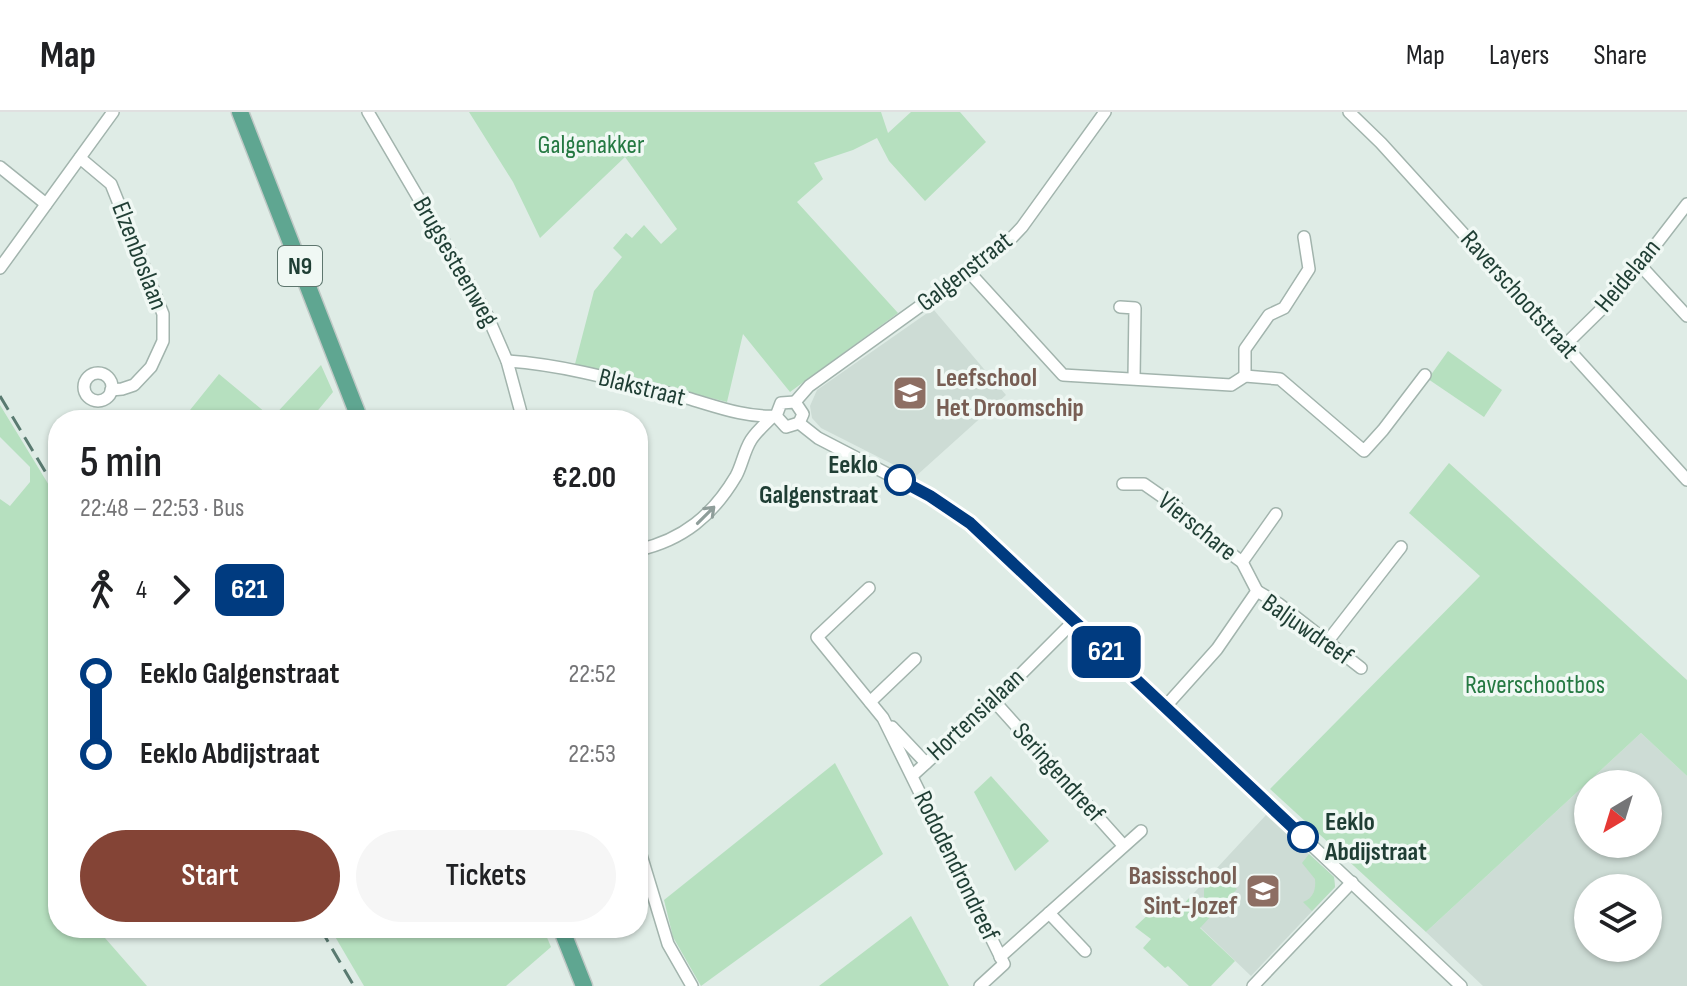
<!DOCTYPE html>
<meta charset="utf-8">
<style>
body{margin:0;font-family:"Sofia Sans Condensed",sans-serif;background:#f6f6f6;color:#202124;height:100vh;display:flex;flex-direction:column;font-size:30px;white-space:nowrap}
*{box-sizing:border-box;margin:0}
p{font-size:26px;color:#757577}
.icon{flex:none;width:44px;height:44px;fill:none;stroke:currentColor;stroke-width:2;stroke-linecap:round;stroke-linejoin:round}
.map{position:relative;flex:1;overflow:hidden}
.details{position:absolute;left:48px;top:298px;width:600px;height:528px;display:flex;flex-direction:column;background:#fff;border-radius:32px;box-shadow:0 2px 6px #0004}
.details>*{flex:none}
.badge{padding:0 16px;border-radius:12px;font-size:28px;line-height:52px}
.needle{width:52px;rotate:218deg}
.fabs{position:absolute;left:1574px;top:658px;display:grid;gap:16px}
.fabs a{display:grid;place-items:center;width:88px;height:88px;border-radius:50%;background:#fff;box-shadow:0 2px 6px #0004;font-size:40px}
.map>.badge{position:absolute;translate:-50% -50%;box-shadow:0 0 0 4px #fff}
.legs{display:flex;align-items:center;gap:12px;height:88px;padding:0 32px;font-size:26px}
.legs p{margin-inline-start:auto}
.overview{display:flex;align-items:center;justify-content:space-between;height:136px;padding:0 32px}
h1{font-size:44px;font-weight:600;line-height:60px}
.action{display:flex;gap:16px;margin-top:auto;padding:16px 32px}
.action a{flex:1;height:92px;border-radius:48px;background:#844436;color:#fff;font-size:32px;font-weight:600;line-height:92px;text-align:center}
.action a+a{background:#f6f6f6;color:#202124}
ul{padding:0 32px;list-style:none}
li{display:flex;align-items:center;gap:28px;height:80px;font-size:30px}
li i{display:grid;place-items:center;width:12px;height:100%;margin:0 10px;background:currentColor}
li i::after{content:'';width:20px;height:20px;margin:-10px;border:6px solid;border-radius:50%;background:#fff}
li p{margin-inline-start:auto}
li:first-child i{background:linear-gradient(#0000 50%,currentColor 0)}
li:last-child i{background:linear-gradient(currentColor 50%,#0000 0)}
header{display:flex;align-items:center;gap:48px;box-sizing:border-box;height:112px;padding:0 40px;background:#fff;border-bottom:2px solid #e0e0e0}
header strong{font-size:38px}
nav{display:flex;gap:44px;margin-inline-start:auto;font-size:28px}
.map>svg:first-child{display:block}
.built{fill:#cddcd5;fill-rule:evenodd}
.green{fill:#b6e0bf}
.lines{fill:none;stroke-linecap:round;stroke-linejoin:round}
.minor-casing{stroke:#a2b4ad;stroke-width:14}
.primary-casing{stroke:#c0c9c6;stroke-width:19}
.minor{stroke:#fff;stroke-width:11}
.primary{stroke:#5fa691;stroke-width:16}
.rail{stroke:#597a70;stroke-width:3;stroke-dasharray:16 8;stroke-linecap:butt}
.oneway{stroke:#8f9e9a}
.line-1-casing{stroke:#fff;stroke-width:18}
.line-1{stroke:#003b80;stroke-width:12}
.stop-1-dot{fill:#fff;stroke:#003b80;stroke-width:4}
.labels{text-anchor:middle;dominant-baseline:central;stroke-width:7;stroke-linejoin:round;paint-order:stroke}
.shield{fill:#f0f8f4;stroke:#5e766e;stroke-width:2}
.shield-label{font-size:24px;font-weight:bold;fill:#1f3e34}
.park-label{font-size:26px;fill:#257942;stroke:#f0f8f4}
.street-label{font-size:26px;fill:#1f3e34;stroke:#f0f8f4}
.education-label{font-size:26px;font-weight:bold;fill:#785e54;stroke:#f0f8f4;text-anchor:start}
.stop-label{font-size:26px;font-weight:bold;fill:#1f3e34;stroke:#f0f8f4;text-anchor:end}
</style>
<header>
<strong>Map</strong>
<nav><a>Map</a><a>Layers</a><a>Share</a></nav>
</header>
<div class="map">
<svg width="1687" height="874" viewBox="0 0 1687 874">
<rect width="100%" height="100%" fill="#dfece6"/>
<!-- built -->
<g class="built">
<polygon points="933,197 1006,283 916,364 821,316 812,306 810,294 817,278"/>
<path d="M1641,621L1687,664V874H1483L1426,820ZM1588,672H1648V732H1588ZM1588,776H1648V836H1588Z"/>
<polygon points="1266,703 1334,765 1335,775 1251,864 1180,796"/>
</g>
<!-- green -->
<g class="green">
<polygon points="469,0 881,0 888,21 911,0 960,0 986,30 925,89 889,49 877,26 853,38 814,51 823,67 797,90 898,201 790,280 743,222 727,290 575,252 594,179 622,145 613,136 626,121 632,126 644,113 661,132 677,117 625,45 540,126 513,70"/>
<polygon points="1448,239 1502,278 1484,305 1428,267"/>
<polygon points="321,253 333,280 310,308 182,308 219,262 272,306"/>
<polygon points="0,293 58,388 58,816 114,816 105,826 147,874 0,874 0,387 10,394 30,370 30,355 0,325"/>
<polygon points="1449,351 1687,568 1687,664 1641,621 1426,820 1270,677 1480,464 1409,401"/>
<polygon points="835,651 883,742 701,874 673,825 664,788"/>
<polygon points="991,664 1049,729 1015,759 974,680"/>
<path d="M1309,742L1334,765L1335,775L1312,799L1303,790C1314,786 1316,777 1315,767L1302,751Z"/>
<polygon points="1218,760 1237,777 1217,799 1204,788 1204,777"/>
<polygon points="1191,784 1212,803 1200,816 1235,849 1211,874 1189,874 1168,854 1165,856 1143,836 1151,827 1135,815 1154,797 1158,802 1171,806"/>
<polygon points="911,804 949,874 819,874"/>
<polygon points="330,816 543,816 551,835 506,874 364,874"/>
</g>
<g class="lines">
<defs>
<g id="minor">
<polyline points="368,0 487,203 507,249 523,308"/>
<polyline points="1349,0 1381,31 1687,368"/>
<polyline points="80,46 111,72 163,202 163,229 151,255 134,273 122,277 111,278"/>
<polyline points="0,55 46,92"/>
<polyline points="1640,153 1687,204"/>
<polyline points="0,156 113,0"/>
<polyline points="969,160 1063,263 1231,273 1245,264 1280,267 1364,339 1383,318 1425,263"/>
<polyline points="1120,195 1135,196 1134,266"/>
<polyline points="1565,233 1620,179 1687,92"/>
<path d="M507,249C567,253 628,271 687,286C715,294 746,306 776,304"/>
<circle cx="98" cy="275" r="14"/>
<polyline points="1245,264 1245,237 1269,203 1284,196 1309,157 1304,125"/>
<polyline points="795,290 809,274 1005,133 1022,115 1105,0"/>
<polyline points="776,304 781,291 795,290 803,302 799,311"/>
<polyline points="776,304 786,315 799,311"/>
<polyline points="799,311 818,326 930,384 970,411 1461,874"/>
<polyline points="1123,372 1144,372 1177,395 1181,405 1242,450 1257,479"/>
<path d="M638,438C683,428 713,403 736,364C742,353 744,339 751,328C756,320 765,312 772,305"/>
<polyline points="1242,450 1276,402"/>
<polyline points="869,476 817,525 883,606 1004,852 980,874"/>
<polyline points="1327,530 1401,435"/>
<polyline points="994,589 1123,733"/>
<polyline points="870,590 915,547"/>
<polyline points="1165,595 1217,537 1257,479 1279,492 1361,556"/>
<polyline points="892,615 926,651"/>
<polyline points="913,663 994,589 1074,509"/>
<polyline points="638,733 668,832 692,874"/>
<polyline points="1049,801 1085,839"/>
<polyline points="1000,845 1141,719"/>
<polyline points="1253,874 1352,770"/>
</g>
<g id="primary">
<polyline points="240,0 360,308"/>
<polyline points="561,816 584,874"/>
</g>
</defs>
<!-- minor casing -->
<use href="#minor" class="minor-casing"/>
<!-- primary casing -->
<use href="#primary" class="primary-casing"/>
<!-- minor -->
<use href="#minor" class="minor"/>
<!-- primary -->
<use href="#primary" class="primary"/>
<!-- rail -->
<g class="rail">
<polyline points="0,284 58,381"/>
<polyline points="320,816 354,874"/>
</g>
</g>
<!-- one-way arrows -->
<defs><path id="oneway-shaft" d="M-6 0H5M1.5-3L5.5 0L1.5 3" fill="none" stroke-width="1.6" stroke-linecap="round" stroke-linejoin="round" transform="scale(2)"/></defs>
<use class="oneway" href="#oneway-shaft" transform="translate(706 403) rotate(-45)"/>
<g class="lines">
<defs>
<polyline id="line-1" points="900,368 930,384 970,411 1303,725"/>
</defs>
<!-- line-1 casing -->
<use href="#line-1" class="line-1-casing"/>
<!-- line-1 -->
<use href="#line-1" class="line-1"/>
</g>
<!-- icons -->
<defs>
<symbol id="school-square" viewBox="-11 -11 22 22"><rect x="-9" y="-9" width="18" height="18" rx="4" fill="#8d6e63" stroke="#f0f8f4"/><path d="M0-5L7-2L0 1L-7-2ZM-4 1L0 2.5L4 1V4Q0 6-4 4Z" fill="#fff"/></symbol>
</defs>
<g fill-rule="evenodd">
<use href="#school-square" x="890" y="261" width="40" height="40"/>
<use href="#school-square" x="1243" y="759" width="40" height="40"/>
</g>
<!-- markers -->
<g class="stop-1-dot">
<circle cx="900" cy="368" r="14"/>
<circle cx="1303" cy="725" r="14"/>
</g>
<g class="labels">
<!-- shield labels -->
<rect class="shield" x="278" y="134" width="44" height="40" rx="6"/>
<g class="shield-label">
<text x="300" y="154">N9</text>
</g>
<!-- park labels -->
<g class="park-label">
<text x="591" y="33">Galgenakker</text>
<text x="1535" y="573">Raverschootbos</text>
</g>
<!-- street labels -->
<g class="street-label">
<text transform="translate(139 144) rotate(69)">Elzenboslaan</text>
<text transform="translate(455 150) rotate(60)">Brugsesteenweg</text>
<text transform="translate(965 160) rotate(-38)">Galgenstraat</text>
<text transform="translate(1628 164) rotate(-50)">Heidelaan</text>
<text transform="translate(1519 183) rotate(48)">Raverschootstraat</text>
<text transform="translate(642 276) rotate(14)">Blakstraat</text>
<text transform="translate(1197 415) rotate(39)">Vierschare</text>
<text transform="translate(1307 518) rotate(35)">Baljuwdreef</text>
<text transform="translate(976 603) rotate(-43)">Hortensialaan</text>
<text transform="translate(1058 661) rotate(48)">Seringendreef</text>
<text transform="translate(956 754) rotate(64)">Rododendrondreef</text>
</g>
<!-- education labels -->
<g class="education-label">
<text x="936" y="266">Leefschool<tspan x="936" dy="30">Het Droomschip</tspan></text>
<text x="1237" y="764" text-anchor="end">Basisschool<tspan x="1237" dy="30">Sint-Jozef</tspan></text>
</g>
<!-- stop labels -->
<g class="stop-label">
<text x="878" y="353">Eeklo<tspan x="878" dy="30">Galgenstraat</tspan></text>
<text x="1325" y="710" text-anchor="start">Eeklo<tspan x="1325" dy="30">Abdijstraat</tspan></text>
</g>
</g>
</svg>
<div class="fabs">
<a><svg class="needle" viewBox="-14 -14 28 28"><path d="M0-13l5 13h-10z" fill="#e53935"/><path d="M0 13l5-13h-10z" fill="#757577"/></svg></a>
<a><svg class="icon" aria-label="layers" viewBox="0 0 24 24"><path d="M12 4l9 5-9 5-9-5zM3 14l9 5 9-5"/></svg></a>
</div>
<b class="badge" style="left:1106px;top:540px;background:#003b80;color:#fff">621</b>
<section class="details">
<div class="overview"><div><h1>5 min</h1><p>22:48 – 22:53 · Bus</p></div><b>€2.00</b></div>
<div class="legs"><svg class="icon" aria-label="walk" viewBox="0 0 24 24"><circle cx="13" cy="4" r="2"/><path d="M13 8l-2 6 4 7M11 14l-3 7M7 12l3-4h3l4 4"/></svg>4<svg class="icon" aria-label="forward" viewBox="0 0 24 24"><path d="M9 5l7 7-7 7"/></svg><b class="badge" style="background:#003b80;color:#fff">621</b></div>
<ul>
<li><i style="color:#003b80"></i><b>Eeklo Galgenstraat</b><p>22:52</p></li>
<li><i style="color:#003b80"></i><b>Eeklo Abdijstraat</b><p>22:53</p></li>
</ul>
<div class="action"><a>Start</a><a>Tickets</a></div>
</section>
</div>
